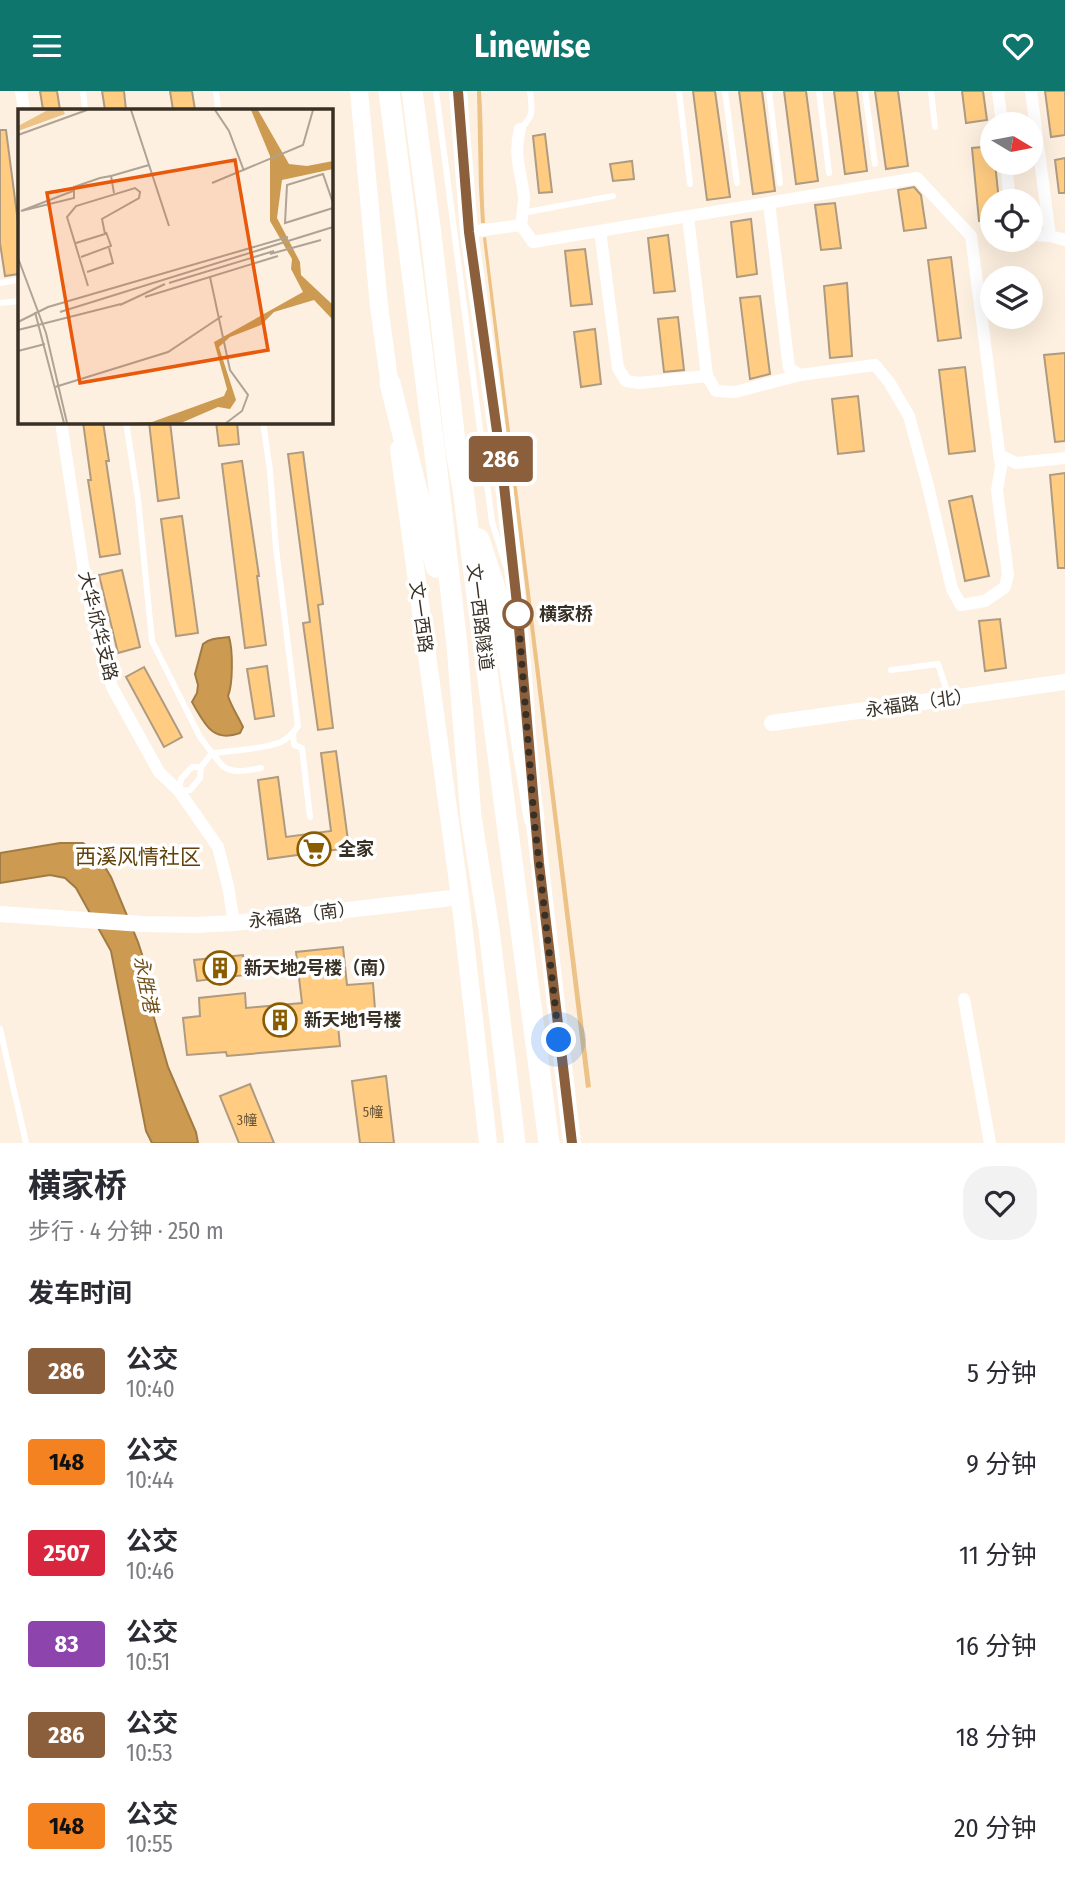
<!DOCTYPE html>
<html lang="zh">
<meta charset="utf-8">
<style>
body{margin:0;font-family:"Fira Sans Condensed","Noto Sans SC",sans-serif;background:#f2f2f3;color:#2b2b33;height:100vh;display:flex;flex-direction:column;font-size:26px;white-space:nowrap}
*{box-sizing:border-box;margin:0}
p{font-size:23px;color:#7c7c81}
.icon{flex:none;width:38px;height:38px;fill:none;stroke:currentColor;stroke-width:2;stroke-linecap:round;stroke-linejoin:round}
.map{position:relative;height:1052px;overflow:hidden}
.details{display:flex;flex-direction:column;background:#fff;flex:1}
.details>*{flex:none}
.badge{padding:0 14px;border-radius:5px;font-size:24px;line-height:46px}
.needle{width:46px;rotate:100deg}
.controls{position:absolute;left:980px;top:21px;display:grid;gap:14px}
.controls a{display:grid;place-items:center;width:63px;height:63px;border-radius:50%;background:#fff;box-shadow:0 7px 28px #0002;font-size:35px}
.you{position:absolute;width:35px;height:35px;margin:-18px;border:5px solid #fff;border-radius:50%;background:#1a73e8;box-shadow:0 0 0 10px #1a73e833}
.map>.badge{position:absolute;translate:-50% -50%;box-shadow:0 0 0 4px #fff}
h2{padding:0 28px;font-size:26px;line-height:63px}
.round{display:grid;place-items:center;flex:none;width:74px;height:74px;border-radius:28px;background:#f2f2f3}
.overview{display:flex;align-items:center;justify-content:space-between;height:119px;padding:0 28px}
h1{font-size:33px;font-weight:700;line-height:52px}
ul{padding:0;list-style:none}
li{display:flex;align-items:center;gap:21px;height:91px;padding:0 28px}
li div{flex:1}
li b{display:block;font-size:26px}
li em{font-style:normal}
li .badge{min-width:77px;font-weight:700;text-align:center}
header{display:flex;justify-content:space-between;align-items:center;height:91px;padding:0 28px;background:#0f766e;color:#fff;font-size:32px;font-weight:700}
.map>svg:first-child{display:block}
.green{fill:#ecc287}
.water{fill:#cc9b51;stroke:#a07b44;stroke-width:2}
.building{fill:#ffcc82;stroke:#ae9b80;stroke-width:2}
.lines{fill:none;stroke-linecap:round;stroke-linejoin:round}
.lane{stroke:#fff;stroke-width:6}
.street{stroke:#fff;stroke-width:12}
.secondary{stroke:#fff;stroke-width:16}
.primary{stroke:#fff;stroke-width:18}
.highway{stroke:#fff;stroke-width:21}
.line-casing{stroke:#fff;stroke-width:16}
.line{stroke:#8b5e3c;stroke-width:10}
.walk{stroke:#383025;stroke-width:7;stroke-dasharray:0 12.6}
.stop-dot{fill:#fff;stroke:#8b5e3c;stroke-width:3.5}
.labels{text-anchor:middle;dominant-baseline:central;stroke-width:7;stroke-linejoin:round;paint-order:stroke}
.number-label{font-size:14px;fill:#6a573c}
.stop-label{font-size:18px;font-weight:bold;fill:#383025;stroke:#fff;text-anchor:start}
.street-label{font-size:18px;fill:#383025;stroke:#fff}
.poi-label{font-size:18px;font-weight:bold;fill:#383025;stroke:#fff;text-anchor:start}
.water-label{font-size:19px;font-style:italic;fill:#714f17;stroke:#fff}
.quarter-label{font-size:21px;fill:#614108;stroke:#fff}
.inset-road{fill:none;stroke:#aea395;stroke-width:2}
.view{fill:#e8590c;fill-opacity:0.15;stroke:#e8590c;stroke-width:3.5}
.inset-edge{fill:none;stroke:#383025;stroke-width:3.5}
</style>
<header><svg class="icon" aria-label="menu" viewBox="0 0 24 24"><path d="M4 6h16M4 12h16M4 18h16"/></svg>Linewise<svg class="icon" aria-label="heart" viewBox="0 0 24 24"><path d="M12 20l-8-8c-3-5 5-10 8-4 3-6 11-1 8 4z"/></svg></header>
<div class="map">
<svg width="1065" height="1052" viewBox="0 0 1065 1052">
<rect width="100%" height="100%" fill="#fdf0e0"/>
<!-- green -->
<g class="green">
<path d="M477,0H481C484,44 482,88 485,132H481L479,96Z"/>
<polygon points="486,146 591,996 586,997 483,147"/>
</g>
<!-- water -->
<g class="water">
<path d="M229,546C233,559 233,593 228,605C232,617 238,625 243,636L240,642C212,652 205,633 192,611L197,602L198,594L195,583L203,553C210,547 220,547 229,546Z"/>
<polygon points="60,752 83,752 97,763 111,786 138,851 150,888 154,927 168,976 196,1041 198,1052 152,1052 146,1040 111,860 76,797 65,787 50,784 0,792 0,762"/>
</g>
<!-- building -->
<g class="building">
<polygon points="40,0 57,0 60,19 43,19"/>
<polygon points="102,0 124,0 126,19 105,19"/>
<polygon points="170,0 192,0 195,19 173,19"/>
<polygon points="693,0 715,0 730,106 707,109"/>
<polygon points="739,0 762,0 775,100 753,103"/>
<polygon points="784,0 806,0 818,90 796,93"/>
<polygon points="834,0 857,0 867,80 845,83"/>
<polygon points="875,0 898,0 908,75 886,78"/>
<polygon points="962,0 983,0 987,29 966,32"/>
<polygon points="1045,0 1065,0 1065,44 1051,46"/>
<polygon points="0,39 6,39 19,139 19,183 5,185 0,152"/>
<polygon points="545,43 552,101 539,102 533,45"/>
<polygon points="992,55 992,72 995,72 999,110 992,110 992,129 979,130 972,57"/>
<polygon points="1065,67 1065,102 1059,102 1055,69"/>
<polygon points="632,70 634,88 613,90 610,73"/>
<polygon points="914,96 921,104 926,137 904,140 898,99"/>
<polygon points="835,112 841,157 821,159 815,114"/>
<polygon points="751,128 757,183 737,186 731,131"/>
<polygon points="668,144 675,200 654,202 648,147"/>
<polygon points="585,158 592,213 571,215 565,160"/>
<polygon points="951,166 961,247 938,250 928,169"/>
<polygon points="847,192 852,265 830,267 824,195"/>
<polygon points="760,205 770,283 750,288 740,207"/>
<polygon points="678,226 684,279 664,281 658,228"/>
<polygon points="595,238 601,293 581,296 574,241"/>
<polygon points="1065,262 1065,350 1055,351 1044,264"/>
<polygon points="965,276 975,360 949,363 939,279"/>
<polygon points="858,305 864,360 838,363 832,308"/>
<polygon points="83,331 103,331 109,370 106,370 120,463 100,466 88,389 91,389"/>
<polygon points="149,331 170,331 179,407 158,410"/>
<polygon points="216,331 237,331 239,353 219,355"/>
<polygon points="303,361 323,513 318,514 333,637 318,639 303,532 310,531 288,363"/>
<polygon points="242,370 259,485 257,485 266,554 245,557 222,373"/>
<polygon points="1065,382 1065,477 1058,477 1050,384"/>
<polygon points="972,405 989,485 965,490 949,410"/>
<polygon points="182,425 198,542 176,545 161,428"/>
<polygon points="122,479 140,556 118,562 99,484"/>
<polygon points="1000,528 1006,577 985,580 979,530"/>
<polygon points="267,575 274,625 255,628 247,578"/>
<polygon points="144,576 182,646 164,656 126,586"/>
<polygon points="336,660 349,757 268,768 258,689 278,686 286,746 331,740 321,662"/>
<polygon points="343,856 347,894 373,892 376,932 338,935 340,955 227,965 226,961 187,964 183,927 200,925 199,907 245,902 246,917 302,912 296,861"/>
<polygon points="243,864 245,884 197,890 194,869"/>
<polygon points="386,985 394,1052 360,1052 352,990"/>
<polygon points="250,993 274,1052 239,1052 220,1005"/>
</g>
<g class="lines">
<!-- lane -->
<g class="lane">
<polyline points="83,0 85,19"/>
<polyline points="216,0 218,19"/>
<polyline points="436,0 492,431 506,475"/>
<polyline points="679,0 690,93"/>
<polyline points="725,0 737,92"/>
<polyline points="769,0 780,92"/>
<polyline points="819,0 829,82"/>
<polyline points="865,0 875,73"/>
<polyline points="931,0 935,36"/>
<path d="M520,38C535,24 532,19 530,0"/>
<polyline points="522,122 613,105"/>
<polyline points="0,192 19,189"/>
<polyline points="0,212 19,210"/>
<polyline points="126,331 138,408 152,550 200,646 212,662 201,676 200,687 190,699 179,700 181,688 192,676 201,676"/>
<polyline points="891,579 938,573 949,606"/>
<polyline points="293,643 294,654 302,657 310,726"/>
<path d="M261,677C250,679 234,683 224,676C220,673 216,666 212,662C231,660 265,658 281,651C289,647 294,641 298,635L276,457L270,380L263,331"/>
<polyline points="0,938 26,1052"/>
</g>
<!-- street -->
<g class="street">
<polyline points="21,0 24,19"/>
<polyline points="998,0 1002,33"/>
<polyline points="1031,0 1050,145"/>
<polyline points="1006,72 1010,110"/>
<polyline points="688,126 707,285 716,300 735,301 800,284"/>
<polyline points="521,134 533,151 917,87 971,145 1001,376 997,399 1008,483 1005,496 985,510 961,514 952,498 928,395 909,325 889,291 875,274 800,284 789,277 769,112"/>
<polyline points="600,140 618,277 626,290 639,292 707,285"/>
<path d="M469,141L521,134C522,125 524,115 524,106C521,79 513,66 520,38"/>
<polyline points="1031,144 1050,145 1065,149"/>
<polyline points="61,331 88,507 112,596 159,681 179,700 218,756 228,795 234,832"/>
<polyline points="999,364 1016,372 1065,367"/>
<polyline points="964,908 990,1052"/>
</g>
<!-- secondary -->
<g class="secondary">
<polyline points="772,632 1065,591"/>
<polyline points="0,823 142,833 195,834 234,832 460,806"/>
</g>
<!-- primary -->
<g class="primary">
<polyline points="359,0 379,215 391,303"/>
<polyline points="458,0 469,141 502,376 517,513 526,624"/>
<polyline points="399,358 460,806 488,1052"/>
<polyline points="533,715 572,1052"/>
</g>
<!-- highway -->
<g class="highway">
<polyline points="389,0 436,371 457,554 471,726 489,839 515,1052"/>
<polyline points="412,0 430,136 456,359 463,398 549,1052"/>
<polyline points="390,292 436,476"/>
<polyline points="479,448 499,510 534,727"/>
</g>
</g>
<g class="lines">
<defs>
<polyline id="line" points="458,0 469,141 502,376 517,513 539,772 572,1052"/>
</defs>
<!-- line casing -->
<use href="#line" class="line-casing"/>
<!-- line -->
<use href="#line" class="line"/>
<!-- walk -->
<polyline class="walk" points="518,523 534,727 559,949"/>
</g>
<!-- icons -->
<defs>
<symbol id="supermarket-ring" viewBox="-11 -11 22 22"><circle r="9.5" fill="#fff" stroke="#8a5c00" stroke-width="1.5"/><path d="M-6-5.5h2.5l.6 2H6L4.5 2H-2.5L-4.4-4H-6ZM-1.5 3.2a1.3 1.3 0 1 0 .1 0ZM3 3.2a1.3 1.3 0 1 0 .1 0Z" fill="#8a5c00"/></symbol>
<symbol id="building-ring" viewBox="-11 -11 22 22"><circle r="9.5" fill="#fff" stroke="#8a5c00" stroke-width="1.5"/><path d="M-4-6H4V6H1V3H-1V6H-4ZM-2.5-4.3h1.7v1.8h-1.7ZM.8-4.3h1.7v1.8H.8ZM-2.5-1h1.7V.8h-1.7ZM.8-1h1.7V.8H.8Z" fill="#8a5c00"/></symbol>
</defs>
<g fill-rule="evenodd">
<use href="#supermarket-ring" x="295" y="739" width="38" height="38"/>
<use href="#building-ring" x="201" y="858" width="38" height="38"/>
<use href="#building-ring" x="261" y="910" width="38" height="38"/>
</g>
<!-- markers -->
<circle class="stop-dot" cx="518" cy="523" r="14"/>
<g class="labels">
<!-- number labels -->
<g class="number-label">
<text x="373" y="1021">5幢</text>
<text x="247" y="1029">3幢</text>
</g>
<!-- stop labels -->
<g class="stop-label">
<text x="539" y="523">横家桥</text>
</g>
<!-- street labels -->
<g class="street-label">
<text transform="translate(421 526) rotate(82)">文一西路</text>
<text transform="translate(480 526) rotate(83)">文一西路隧道</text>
<text transform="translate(98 535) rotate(76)">大华·欣华支路</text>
<text transform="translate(919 612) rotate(-8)">永福路（北）</text>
<text transform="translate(302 824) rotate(-7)">永福路（南）</text>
</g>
<!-- poi labels -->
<g class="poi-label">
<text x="338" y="758">全家</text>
<text x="244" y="877">新天地2号楼（南）</text>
<text x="304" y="929">新天地1号楼</text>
</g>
<!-- water labels -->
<g class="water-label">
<text transform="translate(146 893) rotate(79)">永胜港</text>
</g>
<!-- quarter labels -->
<g class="quarter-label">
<text x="138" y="766">西溪风情社区</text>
</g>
</g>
<!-- overview -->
<g transform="translate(18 18)">
<rect width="315" height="315" fill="#fdf0e0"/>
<path d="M30,1H45L47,5L0,22V17Z" fill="#ecc287"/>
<path d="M233,1H240L271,55L289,57L315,52V60L264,71L259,109L282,153L283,166L315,196V211L296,191L256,203L243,216L212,228L201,238L218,291L212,300L200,298L163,314H113L134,313L206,287L209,280L196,233L285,183L273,160L274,150L252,112V47Z" fill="#cc9b51"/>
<path class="inset-road" d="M113,1L151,117M197,1L211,22L226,62M0,26L69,1M93,67L131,56M194,74L285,36L295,1M55,82L3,102L56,89V78L82,69L93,67L96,84M315,94L305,65L269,76L267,114L315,99M58,134L87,125L84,110L121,89L122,83L117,79L58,97L49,108L70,177M252,145L303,131M63,148L93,137L88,123M0,149L28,224L49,314M69,163L95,154L91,139M192,168L212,261L230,286L224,302L208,314M151,174L256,142M127,188L260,147M102,196L147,175M17,203L46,314M42,203L315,118M0,213L30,198L270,128M0,221L103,195M0,242L27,235M37,278L150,243L204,207"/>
<path class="view" d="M217,51L250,241L62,274L29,84Z"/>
<rect width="315" height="315" class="inset-edge"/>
</g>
</svg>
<div class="controls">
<a><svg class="needle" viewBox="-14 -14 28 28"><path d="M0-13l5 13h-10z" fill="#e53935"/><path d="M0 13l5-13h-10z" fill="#7c7c81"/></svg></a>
<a><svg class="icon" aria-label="locate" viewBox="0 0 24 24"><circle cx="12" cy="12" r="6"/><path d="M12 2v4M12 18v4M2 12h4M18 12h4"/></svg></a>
<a><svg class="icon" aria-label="layers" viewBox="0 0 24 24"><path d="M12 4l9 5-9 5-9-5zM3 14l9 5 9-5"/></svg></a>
</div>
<div class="you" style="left:559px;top:949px"></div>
<b class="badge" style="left:501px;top:368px;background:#8b5e3c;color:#fff">286</b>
</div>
<section class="details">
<div class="overview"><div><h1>横家桥</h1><p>步行 · 4 分钟 · 250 m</p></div><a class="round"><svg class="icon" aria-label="heart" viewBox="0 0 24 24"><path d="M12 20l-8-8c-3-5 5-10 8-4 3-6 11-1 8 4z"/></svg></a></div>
<h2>发车时间</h2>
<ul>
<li><span class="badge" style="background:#8b5e3c;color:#fff">286</span><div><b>公交</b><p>10:40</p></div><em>5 分钟</em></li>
<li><span class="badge" style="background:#f58220;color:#111">148</span><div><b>公交</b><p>10:44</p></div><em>9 分钟</em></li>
<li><span class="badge" style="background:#d7263d;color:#fff">2507</span><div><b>公交</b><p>10:46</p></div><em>11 分钟</em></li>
<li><span class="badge" style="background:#8e44ad;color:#fff">83</span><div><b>公交</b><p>10:51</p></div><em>16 分钟</em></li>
<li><span class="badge" style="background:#8b5e3c;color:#fff">286</span><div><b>公交</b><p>10:53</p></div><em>18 分钟</em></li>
<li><span class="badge" style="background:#f58220;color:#111">148</span><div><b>公交</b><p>10:55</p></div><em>20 分钟</em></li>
</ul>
</section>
